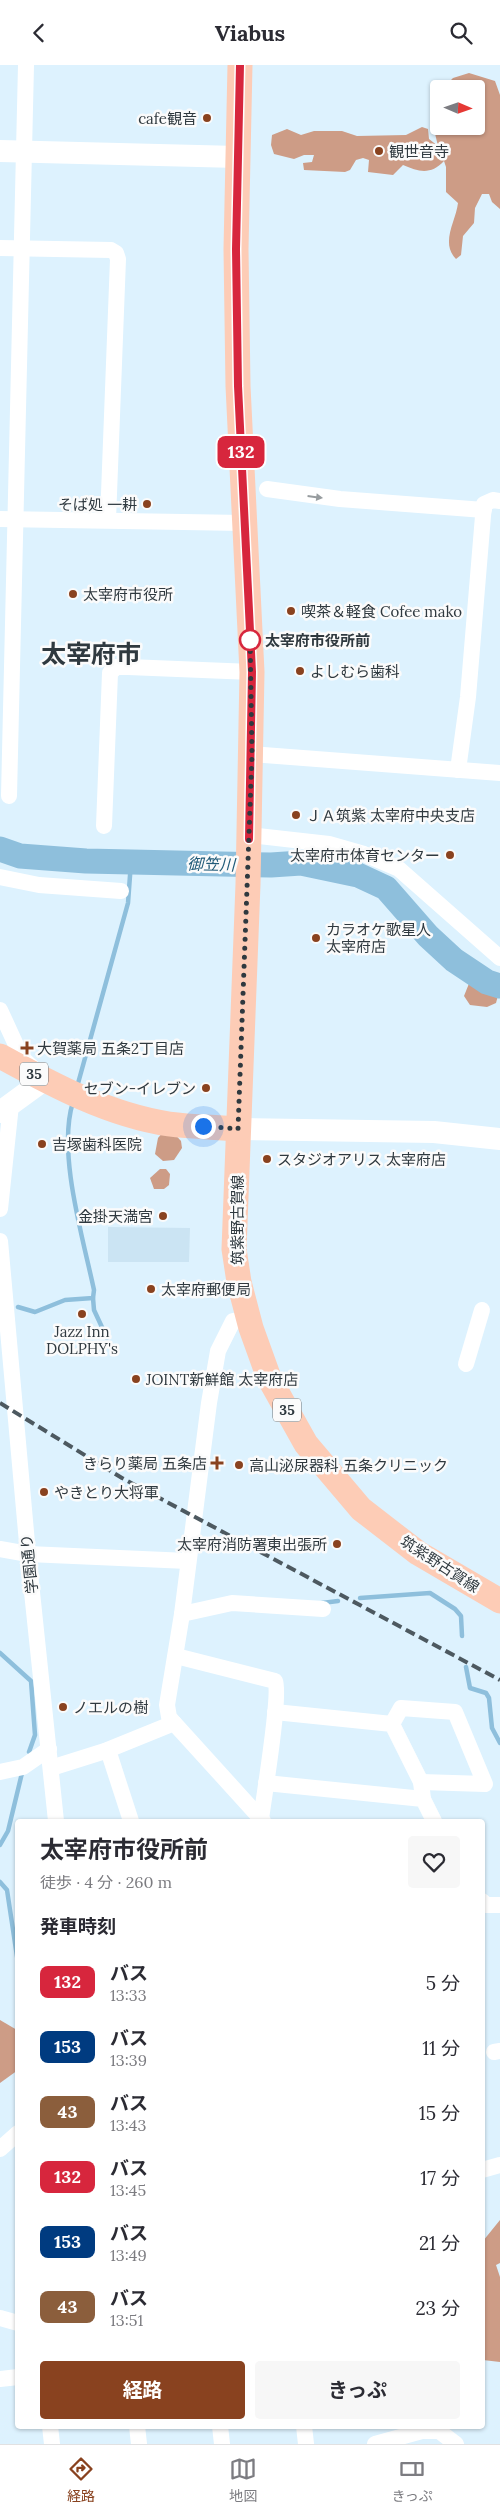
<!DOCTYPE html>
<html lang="ja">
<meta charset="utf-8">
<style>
body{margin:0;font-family:Lora,"Noto Sans JP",serif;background:#f7f7f7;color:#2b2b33;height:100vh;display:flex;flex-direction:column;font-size:19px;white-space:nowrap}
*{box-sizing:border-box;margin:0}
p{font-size:16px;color:#7c7c81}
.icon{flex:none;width:28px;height:28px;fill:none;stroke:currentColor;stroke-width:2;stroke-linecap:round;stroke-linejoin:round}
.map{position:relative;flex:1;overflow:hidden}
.side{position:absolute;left:15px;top:1754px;width:470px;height:610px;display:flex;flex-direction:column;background:#fff;border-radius:5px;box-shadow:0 1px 4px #0004}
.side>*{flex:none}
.badge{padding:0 10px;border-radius:8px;font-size:18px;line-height:32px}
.needle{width:32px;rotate:92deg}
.controls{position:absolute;left:430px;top:15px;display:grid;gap:10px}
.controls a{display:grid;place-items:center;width:55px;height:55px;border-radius:5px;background:#fff;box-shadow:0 1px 4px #0004;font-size:25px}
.you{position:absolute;width:25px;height:25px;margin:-12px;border:4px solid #fff;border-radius:50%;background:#1a73e8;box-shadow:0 0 0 8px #1a73e833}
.map>.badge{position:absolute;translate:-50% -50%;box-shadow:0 0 0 2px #fff}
h2{padding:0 25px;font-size:19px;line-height:45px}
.round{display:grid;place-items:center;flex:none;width:52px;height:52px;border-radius:5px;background:#f7f7f7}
.headline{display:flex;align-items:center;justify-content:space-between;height:85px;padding:0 25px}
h1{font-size:24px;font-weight:700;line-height:38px}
.button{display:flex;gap:10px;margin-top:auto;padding:10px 25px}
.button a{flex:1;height:58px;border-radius:5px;background:#89421f;color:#fff;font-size:20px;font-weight:700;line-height:58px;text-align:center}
.button a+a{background:#f7f7f7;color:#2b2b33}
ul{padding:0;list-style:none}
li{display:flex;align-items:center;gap:15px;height:65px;padding:0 25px}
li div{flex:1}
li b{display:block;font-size:19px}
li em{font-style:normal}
li .badge{min-width:55px;font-weight:700;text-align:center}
header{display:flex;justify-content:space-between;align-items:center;height:65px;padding:0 25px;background:#fff;font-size:22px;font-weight:700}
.tab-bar{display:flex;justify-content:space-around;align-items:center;height:70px;border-top:1px solid #e1e1e2;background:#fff;font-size:14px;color:#7c7c81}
.tab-bar a{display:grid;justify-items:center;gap:2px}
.tab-bar .on{color:#89421f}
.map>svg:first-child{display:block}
.built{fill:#cbe4f3}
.forest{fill:#cd9c86}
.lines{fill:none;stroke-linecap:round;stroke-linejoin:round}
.stream{stroke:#8ebfdc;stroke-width:4.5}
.river{stroke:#8ebfdc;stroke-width:25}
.street{stroke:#fff;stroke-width:16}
.secondary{stroke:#fff;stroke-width:22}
.primary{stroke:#fdccb6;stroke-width:25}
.rail{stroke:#4d5960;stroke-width:4;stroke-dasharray:10 5;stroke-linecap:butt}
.oneway{fill:#979c9f}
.line-casing{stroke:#fff;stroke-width:11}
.line{stroke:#d7263d;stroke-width:8}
.walk{stroke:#2f393f;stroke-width:5;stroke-dasharray:0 9}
.poi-dot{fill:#89421f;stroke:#fbfbfb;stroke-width:2}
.stop-dot{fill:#fff;stroke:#d7263d;stroke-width:2.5}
.labels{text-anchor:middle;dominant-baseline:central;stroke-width:5;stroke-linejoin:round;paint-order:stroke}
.shield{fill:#fbfbfb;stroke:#6c7377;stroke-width:1}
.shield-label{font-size:14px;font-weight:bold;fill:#2f393f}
.poi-label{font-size:15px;fill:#2f393f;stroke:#fbfbfb;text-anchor:start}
.stop-label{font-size:15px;font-weight:bold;fill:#2f393f;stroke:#fbfbfb;text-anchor:start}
.street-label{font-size:15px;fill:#2f393f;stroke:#fbfbfb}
.water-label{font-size:16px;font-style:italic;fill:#205b79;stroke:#fbfbfb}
.town-label{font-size:25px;font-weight:bold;fill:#2f393f;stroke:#fbfbfb}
</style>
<header><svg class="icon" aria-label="back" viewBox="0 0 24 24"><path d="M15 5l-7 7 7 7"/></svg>Viabus<svg class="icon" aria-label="search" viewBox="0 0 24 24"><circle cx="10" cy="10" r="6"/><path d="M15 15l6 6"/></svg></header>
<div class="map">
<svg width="500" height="2379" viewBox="0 0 500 2379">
<rect width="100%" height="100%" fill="#ddf2fe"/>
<!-- built -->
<polygon class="built" points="108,1162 190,1163 189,1197 108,1197"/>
<!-- forest -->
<g class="forest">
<path d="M469,8L495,16L500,30V144L492,137L489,129H482L475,143L474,158L463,171L461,190L456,194C440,178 456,156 458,138L446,127V102L444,96C431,110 419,107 403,100L393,110L368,107L369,95L363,93L356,95L350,105L345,107L304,105L303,98L312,97L314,90H304L294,94L274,89L271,80L272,70L287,64L301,70L314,66H342L357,71L406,70L422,62L428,64L429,74L438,81C435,66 425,40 439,26V61H476V24H442L453,13Z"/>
<polygon points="480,909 487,911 491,922 500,923 496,938 487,942 470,940 464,931 470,916"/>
<polygon points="172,1066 181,1076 182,1083 174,1095 163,1096 155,1089 158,1073 163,1067"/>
<polygon points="160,1104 166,1104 170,1109 169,1120 164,1124 154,1124 150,1113"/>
<polygon points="0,1955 17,1965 18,2005 0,2018"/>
<polygon points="500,2155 500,2198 496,2200 500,2212 500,2297 483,2295 483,2176"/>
</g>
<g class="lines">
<!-- stream -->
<g class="stream">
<polyline points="77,1022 128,838 131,797"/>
<polyline points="93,1233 94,1245 107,1273"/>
<path d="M18,1242L35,1247L65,1235L93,1233L94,1225C83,1173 57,1087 73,1037"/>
<polyline points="360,1533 430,1528 455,1544 461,1551 462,1571"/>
<polyline points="322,1538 338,1536"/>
<polyline points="0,1588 31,1616 35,1670 29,1687"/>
<polyline points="466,1602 470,1623 486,1628 489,1633 492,1663 500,1678"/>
<polyline points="0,1780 8,1766 22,1708"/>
<polyline points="0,1817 7,1825 18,1898"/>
</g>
<!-- river -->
<polyline class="river" points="0,784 20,791 86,796 271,800 301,798 358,810 386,823 428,871 454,895 487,917 500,921"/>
<!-- street -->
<g class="street">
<polyline points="0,183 111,185 116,188 118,194 108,455"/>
<polyline points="267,424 340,434 484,445"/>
<polyline points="0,454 244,458"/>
<polyline points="252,689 500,708"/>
<polyline points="458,705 468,632 484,439 493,435 500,436"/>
<polyline points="9,731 26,0"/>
<polyline points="104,761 110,608 116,602 128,602 252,607"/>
<polyline points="249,770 329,779 364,789 399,804 500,893"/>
<polyline points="0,812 39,820 121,826"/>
<polyline points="0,945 22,993 34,1004"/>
<polyline points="0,1144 11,1040"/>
<polyline points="0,1176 28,1489 56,1756"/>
<polyline points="466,1299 482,1245"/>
<polyline points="0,1484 28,1489 188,1496"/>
<polyline points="182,1549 232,1538 323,1544"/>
<path d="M176,1591L275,1616C281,1628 264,1732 261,1754"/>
<polyline points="275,1647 392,1659 421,1717 423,1734"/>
<polyline points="174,1658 169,1652 167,1640 182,1549 209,1338 218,1286 233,1256 248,1253"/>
<polyline points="392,1659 401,1643 455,1647 485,1719 421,1717"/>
<polyline points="108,1685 131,1756"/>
<polyline points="51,1703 105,1686 174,1658 263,1756"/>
<polyline points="0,1707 23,1702 49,1684"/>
<polyline points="266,1718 423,1734 434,1756"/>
<polyline points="482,1836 486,1840 500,1840"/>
<polyline points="494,1987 500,1986"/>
<polyline points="0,2084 18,2068"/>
<polyline points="482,2105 500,2100"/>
<polyline points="0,2253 18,2258"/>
<polyline points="0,2314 18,2312"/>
<polyline points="50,2361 52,2379"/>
<polyline points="137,2361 139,2379"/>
<polyline points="220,2361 222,2379"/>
<polyline points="304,2361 306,2379"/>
<polyline points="375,2379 422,2366 439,2366 456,2379"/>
</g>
<!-- secondary -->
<g class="secondary">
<polyline points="0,86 238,92"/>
<polyline points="0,1047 44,1015"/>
<polyline points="238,1064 434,1067 500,1074"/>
</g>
<!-- primary -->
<g class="primary">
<polyline points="240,0 236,184 238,321 252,607 248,819 234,1184 239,1217 251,1263 269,1313 306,1379 361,1444 418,1488 500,1536"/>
<path d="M0,991C53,1020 109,1050 169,1059C192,1062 215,1062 238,1064"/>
</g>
<!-- rail -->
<polyline class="rail" points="0,1338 122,1413 500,1615"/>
</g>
<!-- one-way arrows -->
<defs><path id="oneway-solid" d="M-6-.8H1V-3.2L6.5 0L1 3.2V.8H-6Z" transform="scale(1.25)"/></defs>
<use class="oneway" href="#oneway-solid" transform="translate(315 432) rotate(7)"/>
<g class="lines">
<defs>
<polyline id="line" points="240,0 236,184 238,321 252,607 249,774"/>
</defs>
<!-- line casing -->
<use href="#line" class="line-casing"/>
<!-- line -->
<use href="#line" class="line"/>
<!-- walk -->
<polyline class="walk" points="203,1061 238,1064 252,689 250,570 250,575"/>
</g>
<!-- markers -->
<g class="poi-dot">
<circle cx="207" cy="53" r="5"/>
<circle cx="379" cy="86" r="5"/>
<circle cx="147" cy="439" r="5"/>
<circle cx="73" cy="529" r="5"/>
<circle cx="291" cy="546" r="5"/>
<circle cx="300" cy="606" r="5"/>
<circle cx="296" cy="750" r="5"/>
<circle cx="450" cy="790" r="5"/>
<circle cx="316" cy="873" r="5"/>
<path d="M24.5 975.5h5v5h5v5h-5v5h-5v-5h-5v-5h5z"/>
<circle cx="206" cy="1023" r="5"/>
<circle cx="42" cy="1079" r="5"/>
<circle cx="267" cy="1094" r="5"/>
<circle cx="163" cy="1151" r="5"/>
<circle cx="151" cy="1224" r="5"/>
<circle cx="82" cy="1249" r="5"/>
<circle cx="136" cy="1314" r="5"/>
<path d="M214.5 1390.5h5v5h5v5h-5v5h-5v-5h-5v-5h5z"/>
<circle cx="239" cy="1400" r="5"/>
<circle cx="44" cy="1427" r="5"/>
<circle cx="337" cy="1479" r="5"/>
<circle cx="63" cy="1642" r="5"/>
</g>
<circle class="stop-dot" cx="250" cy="575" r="10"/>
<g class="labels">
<!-- shield labels -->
<g class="shield">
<rect x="20" y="997.5" width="28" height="23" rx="4"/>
<rect x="273" y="1333.5" width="28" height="23" rx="4"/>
</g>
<g class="shield-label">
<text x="34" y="1009">35</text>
<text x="287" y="1345">35</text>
</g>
<!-- poi labels -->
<g class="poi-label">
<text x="197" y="53" text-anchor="end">cafe観音</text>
<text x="389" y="86">観世音寺</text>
<text x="137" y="439" text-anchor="end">そば処 一耕</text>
<text x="83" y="529">太宰府市役所</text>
<text x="301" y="546">喫茶＆軽食 Cofee mako</text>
<text x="310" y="606">よしむら歯科</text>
<text x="306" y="750">ＪＡ筑紫 太宰府中央支店</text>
<text x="440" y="790" text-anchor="end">太宰府市体育センター</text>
<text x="326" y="864">カラオケ歌星人<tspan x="326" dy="17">太宰府店</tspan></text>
<text x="37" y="983">大賀薬局 五条2丁目店</text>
<text x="196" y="1023" text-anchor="end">セブン-イレブン</text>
<text x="52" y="1079">吉塚歯科医院</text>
<text x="277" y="1094">スタジオアリス 太宰府店</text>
<text x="153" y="1151" text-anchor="end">金掛天満宮</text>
<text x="161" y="1224">太宰府郵便局</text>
<text x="82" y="1266" text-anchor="middle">Jazz Inn<tspan x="82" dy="17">DOLPHY's</tspan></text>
<text x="146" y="1314">JOINT新鮮館 太宰府店</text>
<text x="207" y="1398" text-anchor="end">きらり薬局 五条店</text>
<text x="249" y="1400">高山泌尿器科 五条クリニック</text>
<text x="54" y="1427">やきとり大将軍</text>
<text x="327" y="1479" text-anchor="end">太宰府消防署東出張所</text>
<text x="73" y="1642">ノエルの樹</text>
</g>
<!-- stop labels -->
<g class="stop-label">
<text x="265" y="575">太宰府市役所前</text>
</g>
<!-- street labels -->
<g class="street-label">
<text transform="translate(237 1155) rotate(-90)">筑紫野古賀線</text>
<text transform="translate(29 1499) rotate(-96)">学園通り</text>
<text transform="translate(440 1499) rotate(33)">筑紫野古賀線</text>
</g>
<!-- water labels -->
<g class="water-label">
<text transform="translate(211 799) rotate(1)">御笠川</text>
</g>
<!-- town labels -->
<g class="town-label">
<text x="91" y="589">太宰府市</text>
</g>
</g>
</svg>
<div class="controls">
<a><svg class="needle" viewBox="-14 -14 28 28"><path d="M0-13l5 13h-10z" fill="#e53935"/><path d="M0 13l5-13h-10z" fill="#7c7c81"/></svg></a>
</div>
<div class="you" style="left:203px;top:1061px"></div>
<b class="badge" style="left:241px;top:387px;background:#d7263d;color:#fff">132</b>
<section class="side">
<div class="headline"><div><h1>太宰府市役所前</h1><p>徒歩 · 4 分 · 260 m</p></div><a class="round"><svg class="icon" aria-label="heart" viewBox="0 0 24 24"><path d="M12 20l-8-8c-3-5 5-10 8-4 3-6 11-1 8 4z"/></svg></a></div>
<h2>発車時刻</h2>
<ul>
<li><span class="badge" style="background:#d7263d;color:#fff">132</span><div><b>バス</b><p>13:33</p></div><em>5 分</em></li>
<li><span class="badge" style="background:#003b80;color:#fff">153</span><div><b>バス</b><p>13:39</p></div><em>11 分</em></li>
<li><span class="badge" style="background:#8b5e3c;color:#fff">43</span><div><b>バス</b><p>13:43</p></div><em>15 分</em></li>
<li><span class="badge" style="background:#d7263d;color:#fff">132</span><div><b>バス</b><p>13:45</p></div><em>17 分</em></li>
<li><span class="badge" style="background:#003b80;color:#fff">153</span><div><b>バス</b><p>13:49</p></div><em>21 分</em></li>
<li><span class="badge" style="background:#8b5e3c;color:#fff">43</span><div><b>バス</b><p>13:51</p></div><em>23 分</em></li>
</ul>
<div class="button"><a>経路</a><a>きっぷ</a></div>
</section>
</div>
<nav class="tab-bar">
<a class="on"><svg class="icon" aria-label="directions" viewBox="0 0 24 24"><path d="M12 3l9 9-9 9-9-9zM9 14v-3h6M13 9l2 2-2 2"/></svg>経路</a>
<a><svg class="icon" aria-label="map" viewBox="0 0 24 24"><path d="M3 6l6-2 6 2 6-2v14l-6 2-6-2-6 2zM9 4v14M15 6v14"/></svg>地図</a>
<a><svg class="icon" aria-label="tickets" viewBox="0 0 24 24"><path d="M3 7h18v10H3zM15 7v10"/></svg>きっぷ</a>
</nav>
